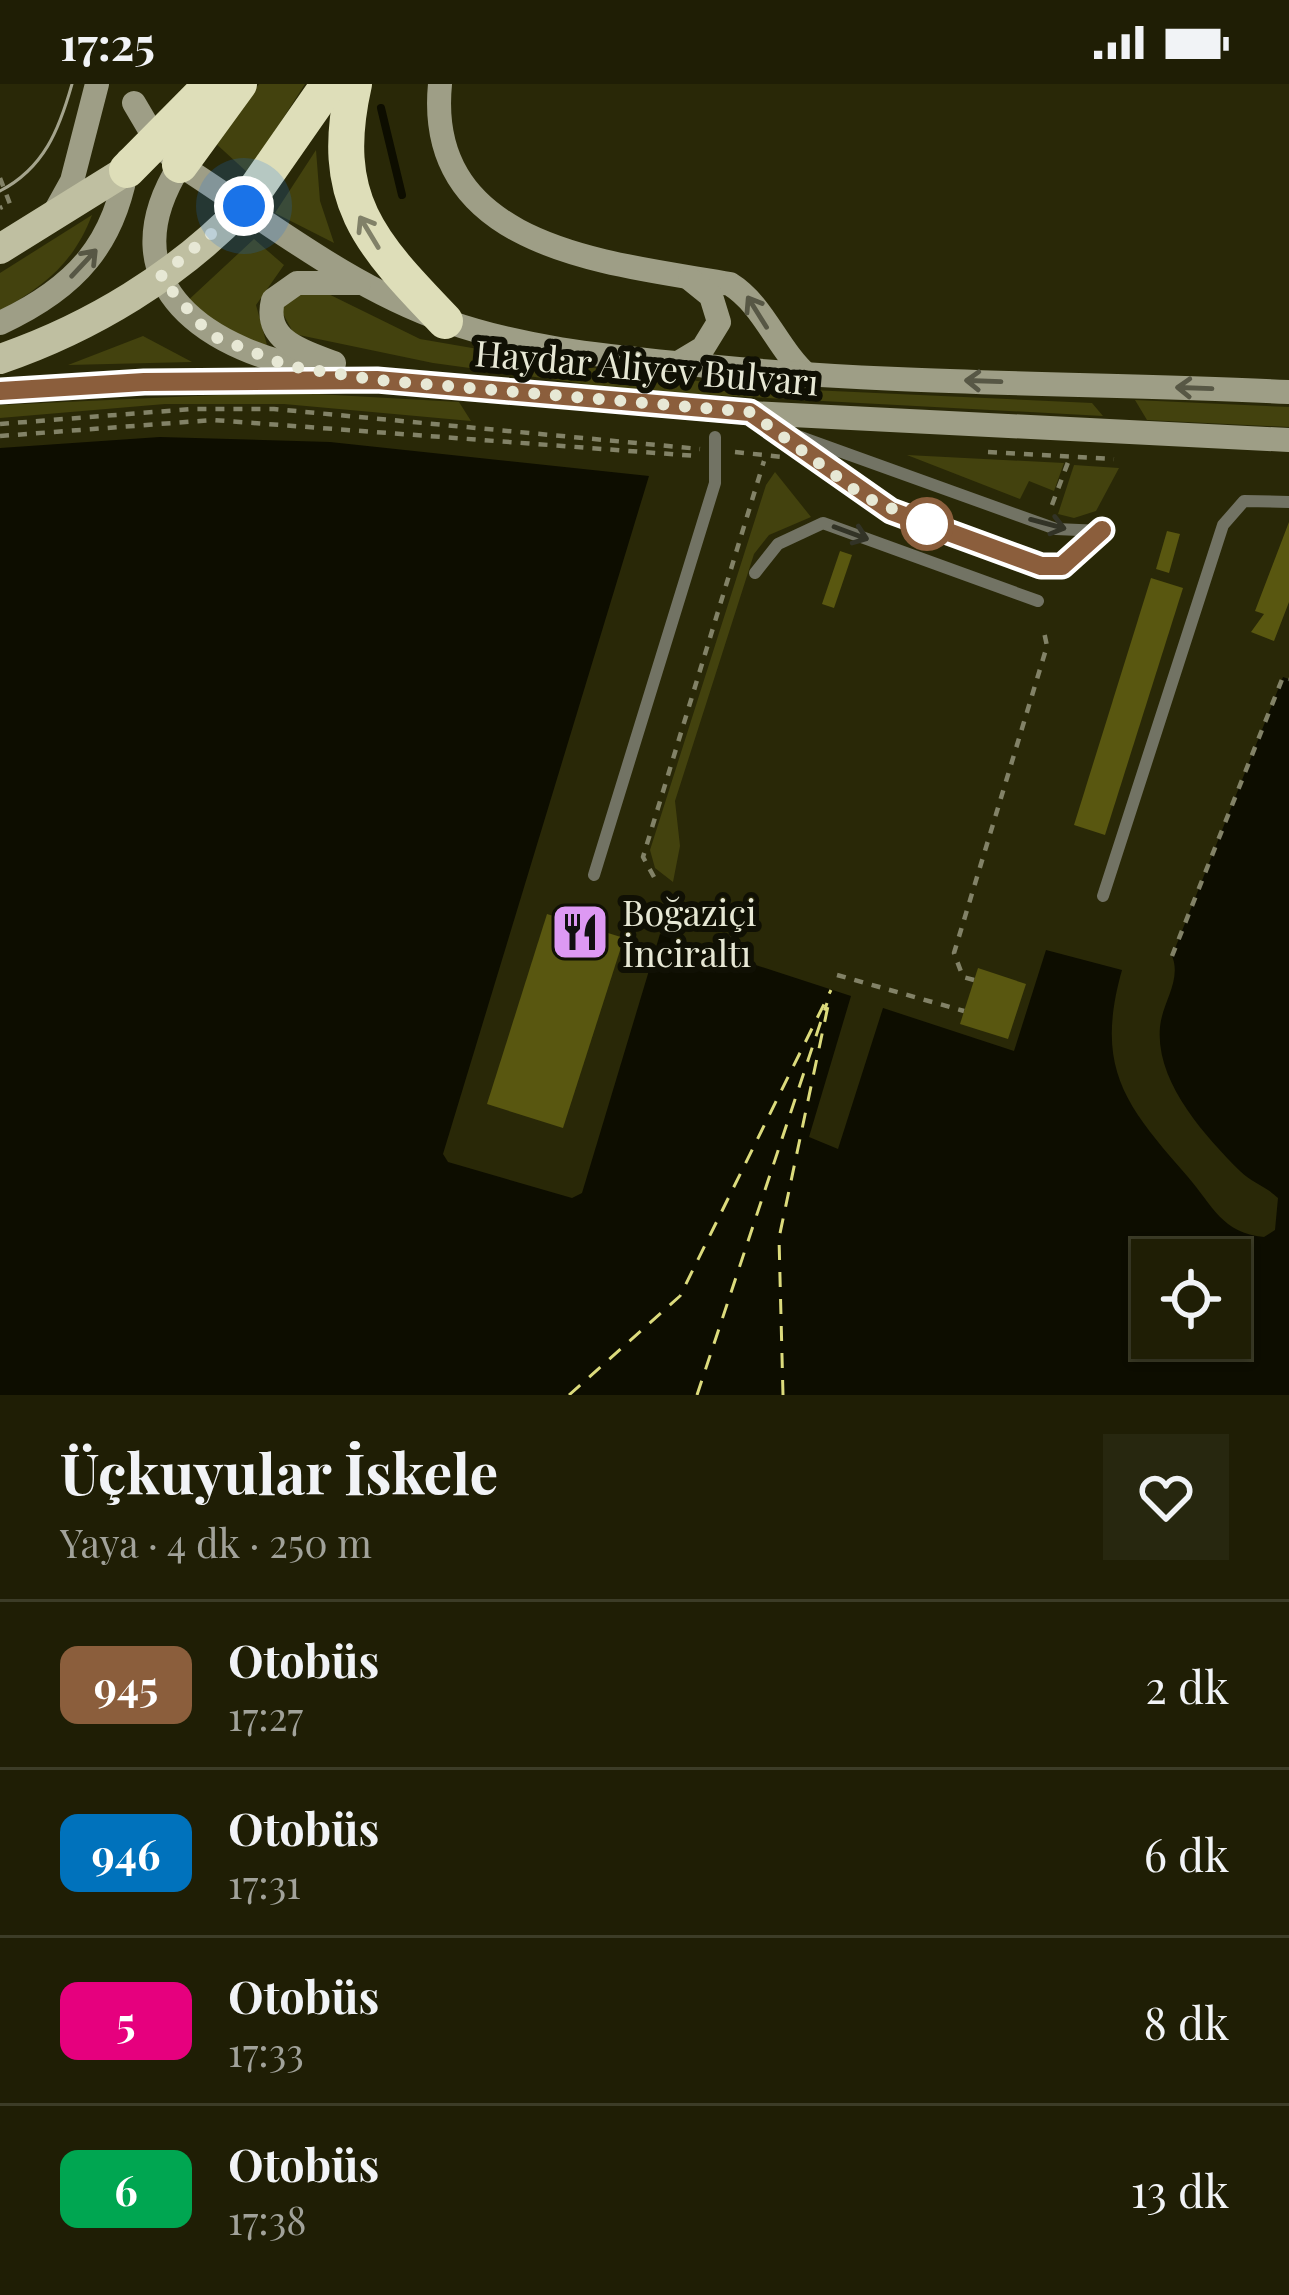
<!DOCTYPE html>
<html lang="tr">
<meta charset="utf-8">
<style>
body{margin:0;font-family:"Playfair Display",serif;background:#27270f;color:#f1f3f6;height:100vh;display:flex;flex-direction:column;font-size:45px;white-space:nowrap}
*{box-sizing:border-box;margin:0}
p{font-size:39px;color:#a1a29a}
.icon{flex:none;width:66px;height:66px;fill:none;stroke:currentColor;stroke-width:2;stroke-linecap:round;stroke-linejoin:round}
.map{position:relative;height:1311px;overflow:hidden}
.sheet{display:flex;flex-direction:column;background:#1f1e05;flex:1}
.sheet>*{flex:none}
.badge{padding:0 24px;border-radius:18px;font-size:42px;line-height:78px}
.tools{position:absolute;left:1131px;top:1155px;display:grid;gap:24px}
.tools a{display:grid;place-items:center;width:120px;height:120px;border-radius:0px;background:#1f1e05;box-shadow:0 3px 9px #0004,0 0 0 3px #3c3c27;font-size:60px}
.you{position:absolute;width:60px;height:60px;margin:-30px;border:9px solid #fff;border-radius:50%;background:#1a73e8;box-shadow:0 0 0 18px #1a73e833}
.map>.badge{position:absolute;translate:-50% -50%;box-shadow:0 0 0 6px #fff}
.round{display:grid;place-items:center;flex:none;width:126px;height:126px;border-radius:0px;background:#27270f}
.summary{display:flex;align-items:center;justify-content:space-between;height:204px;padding:0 60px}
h1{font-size:57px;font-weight:700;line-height:90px}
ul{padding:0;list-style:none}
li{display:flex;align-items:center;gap:36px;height:168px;padding:0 60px;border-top:3px solid #3c3c27}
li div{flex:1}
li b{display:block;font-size:45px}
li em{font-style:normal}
li .badge{min-width:132px;font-weight:700;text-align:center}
.status{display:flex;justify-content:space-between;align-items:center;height:84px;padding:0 60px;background:#1f1e05;direction:ltr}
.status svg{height:33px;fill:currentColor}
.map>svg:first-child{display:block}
.green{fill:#43420e}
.water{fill:#0d0d00;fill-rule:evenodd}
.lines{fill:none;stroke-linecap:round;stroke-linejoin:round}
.stream{stroke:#0d0d00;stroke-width:8}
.ferry{stroke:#dcdb7c;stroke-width:3;stroke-dasharray:15 12;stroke-linecap:butt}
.building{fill:#595710}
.path{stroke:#828267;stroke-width:4.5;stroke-dasharray:9 9;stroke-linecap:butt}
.lane{stroke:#727364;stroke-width:12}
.secondary{stroke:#9e9e86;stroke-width:24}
.primary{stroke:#bfbfa1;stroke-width:30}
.highway{stroke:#dedeb9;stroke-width:36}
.tram{stroke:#a4a48d;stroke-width:3}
.oneway{stroke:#818168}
.oneway2{stroke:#575745}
.oneway3{stroke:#323326}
.line-casing{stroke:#fff;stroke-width:27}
.line{stroke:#8b5e3c;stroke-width:18}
.walk{stroke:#e7e8d5;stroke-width:12;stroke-dasharray:0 21.6}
.stop-dot{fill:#fff;stroke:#8b5e3c;stroke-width:6}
.labels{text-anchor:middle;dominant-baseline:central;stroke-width:12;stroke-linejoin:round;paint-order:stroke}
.street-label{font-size:36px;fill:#e7e8d5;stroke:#101004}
.poi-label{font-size:36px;fill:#e7e8d5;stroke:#101004;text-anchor:start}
</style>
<div class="status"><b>17:25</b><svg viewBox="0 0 49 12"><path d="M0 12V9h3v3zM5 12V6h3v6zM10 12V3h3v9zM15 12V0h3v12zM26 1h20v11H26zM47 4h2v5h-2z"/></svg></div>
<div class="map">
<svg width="1289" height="1311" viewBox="0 0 1289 1311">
<rect width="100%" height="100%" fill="#292807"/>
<!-- green -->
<g class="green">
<polygon points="259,0 305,0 248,89 213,57"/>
<polygon points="316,66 320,117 334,159 275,129"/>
<path d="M92,131C73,180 45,201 0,227V189Z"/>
<polygon points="254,155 284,181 256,221 267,261 197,239 182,222"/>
<polygon points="304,198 420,255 577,282 746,303 1092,319 1103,332 637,307 433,279 294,250 282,228 288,206"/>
<polygon points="143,252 192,278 68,281"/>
<polygon points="281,308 459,318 471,337 284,320 165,320 0,334 0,321"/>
<polygon points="1135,316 1289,323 1289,343 1147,336"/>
<polygon points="907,371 1064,379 1054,407 1029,397 1020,415"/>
<polygon points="1074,381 1119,384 1096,427 1074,434 1058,430"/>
<polygon points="775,388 811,433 769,451 754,470 675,717 680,762 673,798 655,784 650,766 766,401"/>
</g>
<!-- water -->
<path class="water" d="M160,353L330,358L649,392L443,1070L448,1078L572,1114L582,1109L660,850L851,912L809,1053L838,1065L883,924L1014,967L1046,866L1122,886C1094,985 1126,1022 1188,1093C1213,1122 1222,1149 1264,1153L1275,1146L1278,1114C1267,1103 1251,1098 1240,1087C1204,1051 1155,997 1160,943C1162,919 1182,896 1172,872L1283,593L1289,595V1311H0V364ZM1152,1176H1230V1254H1152Z"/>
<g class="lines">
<!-- stream -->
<polyline class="stream" points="381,24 402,111"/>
<!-- ferry -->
<g class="ferry">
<polyline points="569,1311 680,1212 831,906"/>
<polyline points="697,1311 827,919"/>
<polyline points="783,1311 779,1154 828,922"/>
</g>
</g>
<!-- building -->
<g class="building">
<polygon points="1289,438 1289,518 1274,557 1251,548 1264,530 1255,527"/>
<polygon points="1167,447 1180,450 1169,489 1156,485"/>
<polygon points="840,467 852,471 834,524 822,520"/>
<polygon points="1151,494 1183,504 1105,751 1074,741"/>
<polygon points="547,830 624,854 563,1044 487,1020"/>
<polygon points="978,884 1026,900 1008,955 960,940"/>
</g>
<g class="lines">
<!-- path -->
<g class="path">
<polyline points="0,94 10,120 0,124"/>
<polyline points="0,340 192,325 274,325 700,365"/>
<polyline points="0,352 213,336 697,372"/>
<polyline points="735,368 783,373"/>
<polyline points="988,368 1114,375"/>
<polyline points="1052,421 1070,373"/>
<polyline points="654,793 643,773 764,377"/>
<polyline points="1172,872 1283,593 1289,595"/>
<polyline points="837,891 964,927"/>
<polyline points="974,896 963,893 954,869 1047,562 1044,548"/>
</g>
<!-- lane -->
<g class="lane">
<polyline points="762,335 891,427 1041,482 1062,482 1102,447"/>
<polyline points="792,350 1056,445 1102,447"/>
<polyline points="755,489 778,460 823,439 1038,517"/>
<polyline points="594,791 715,399 715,353"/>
<polyline points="1103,812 1223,441 1244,417 1289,418"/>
</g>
<!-- secondary -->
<g class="secondary">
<path d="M440,0C424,166 611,179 730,200C764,221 777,265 808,292"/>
<path d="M134,19L157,58L180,81C266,136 349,203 446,237C531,267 618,273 706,282C900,301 1095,299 1289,308"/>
<path d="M180,81C104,202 211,269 322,287"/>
<polyline points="52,133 72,97 97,0"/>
<path d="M0,239C76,204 116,159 128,76"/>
<path d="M334,279C304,268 263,257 273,216L297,199H359"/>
<polyline points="678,279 703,264 719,238 711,212 690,195"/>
<polyline points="0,307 144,298 377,296 750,329 1289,356"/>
</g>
<!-- primary -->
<g class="primary">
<polyline points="0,165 127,86"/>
<path d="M0,275C91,244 178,191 244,122"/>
</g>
<!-- highway -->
<g class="highway">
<path d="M354,0C328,115 369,158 445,237"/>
<polyline points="180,81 239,0"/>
<polyline points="127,86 212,0"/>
<polyline points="244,122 329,0"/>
</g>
<!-- tram -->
<path class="tram" d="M0,107C44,84 59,46 72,0"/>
</g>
<!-- one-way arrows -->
<defs><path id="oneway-shaft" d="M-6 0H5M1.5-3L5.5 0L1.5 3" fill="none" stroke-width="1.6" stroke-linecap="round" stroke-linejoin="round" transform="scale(3)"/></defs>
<use class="oneway" href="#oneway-shaft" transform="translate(369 148) rotate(-121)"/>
<g class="oneway2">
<use href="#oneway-shaft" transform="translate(84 179) rotate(-47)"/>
<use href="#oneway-shaft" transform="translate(757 228) rotate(-122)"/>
<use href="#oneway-shaft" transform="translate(983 297) rotate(-178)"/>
<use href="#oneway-shaft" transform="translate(1194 304) rotate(-178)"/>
</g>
<g class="oneway3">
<use href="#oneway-shaft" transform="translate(1048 440) rotate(15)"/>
<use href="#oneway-shaft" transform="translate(851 449) rotate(20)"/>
</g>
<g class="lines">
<defs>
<polyline id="line" points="0,307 144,298 377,296 750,328 891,427 1041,482 1062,482 1102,446"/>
</defs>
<!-- line casing -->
<use href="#line" class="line-casing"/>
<!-- line -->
<use href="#line" class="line"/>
<!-- walk -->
<polyline class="walk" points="244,122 160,193 210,251 288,282 377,296 750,328 863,412 927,440"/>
</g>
<!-- icons -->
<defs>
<symbol id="restaurant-square" viewBox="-11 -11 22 22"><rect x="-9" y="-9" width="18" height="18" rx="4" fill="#dd99f3" stroke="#101004"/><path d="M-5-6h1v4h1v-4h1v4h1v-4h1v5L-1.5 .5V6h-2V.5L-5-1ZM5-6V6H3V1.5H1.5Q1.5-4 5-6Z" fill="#111"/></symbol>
</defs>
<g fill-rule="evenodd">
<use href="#restaurant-square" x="547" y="815" width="66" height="66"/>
</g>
<!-- markers -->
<circle class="stop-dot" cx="927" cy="440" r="24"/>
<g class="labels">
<!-- street labels -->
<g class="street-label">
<text transform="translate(647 282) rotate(5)">Haydar Aliyev Bulvarı</text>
</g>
<!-- poi labels -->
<g class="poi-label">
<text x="622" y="827">Boğaziçi<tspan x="622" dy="41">İnciraltı</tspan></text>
</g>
</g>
</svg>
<div class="tools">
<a><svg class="icon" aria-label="locate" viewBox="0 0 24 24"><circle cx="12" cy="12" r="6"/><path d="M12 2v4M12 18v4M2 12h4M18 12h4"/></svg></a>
</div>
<div class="you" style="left:244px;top:122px"></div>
</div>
<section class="sheet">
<div class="summary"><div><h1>Üçkuyular İskele</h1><p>Yaya · 4 dk · 250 m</p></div><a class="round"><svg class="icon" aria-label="heart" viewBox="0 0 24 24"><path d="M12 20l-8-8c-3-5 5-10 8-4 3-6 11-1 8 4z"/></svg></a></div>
<ul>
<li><span class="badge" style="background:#8b5e3c;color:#fff">945</span><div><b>Otobüs</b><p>17:27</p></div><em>2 dk</em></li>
<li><span class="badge" style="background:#0072bc;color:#fff">946</span><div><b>Otobüs</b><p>17:31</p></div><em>6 dk</em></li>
<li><span class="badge" style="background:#e6007e;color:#fff">5</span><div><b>Otobüs</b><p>17:33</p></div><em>8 dk</em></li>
<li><span class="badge" style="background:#00a651;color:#fff">6</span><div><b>Otobüs</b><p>17:38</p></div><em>13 dk</em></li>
</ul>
</section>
